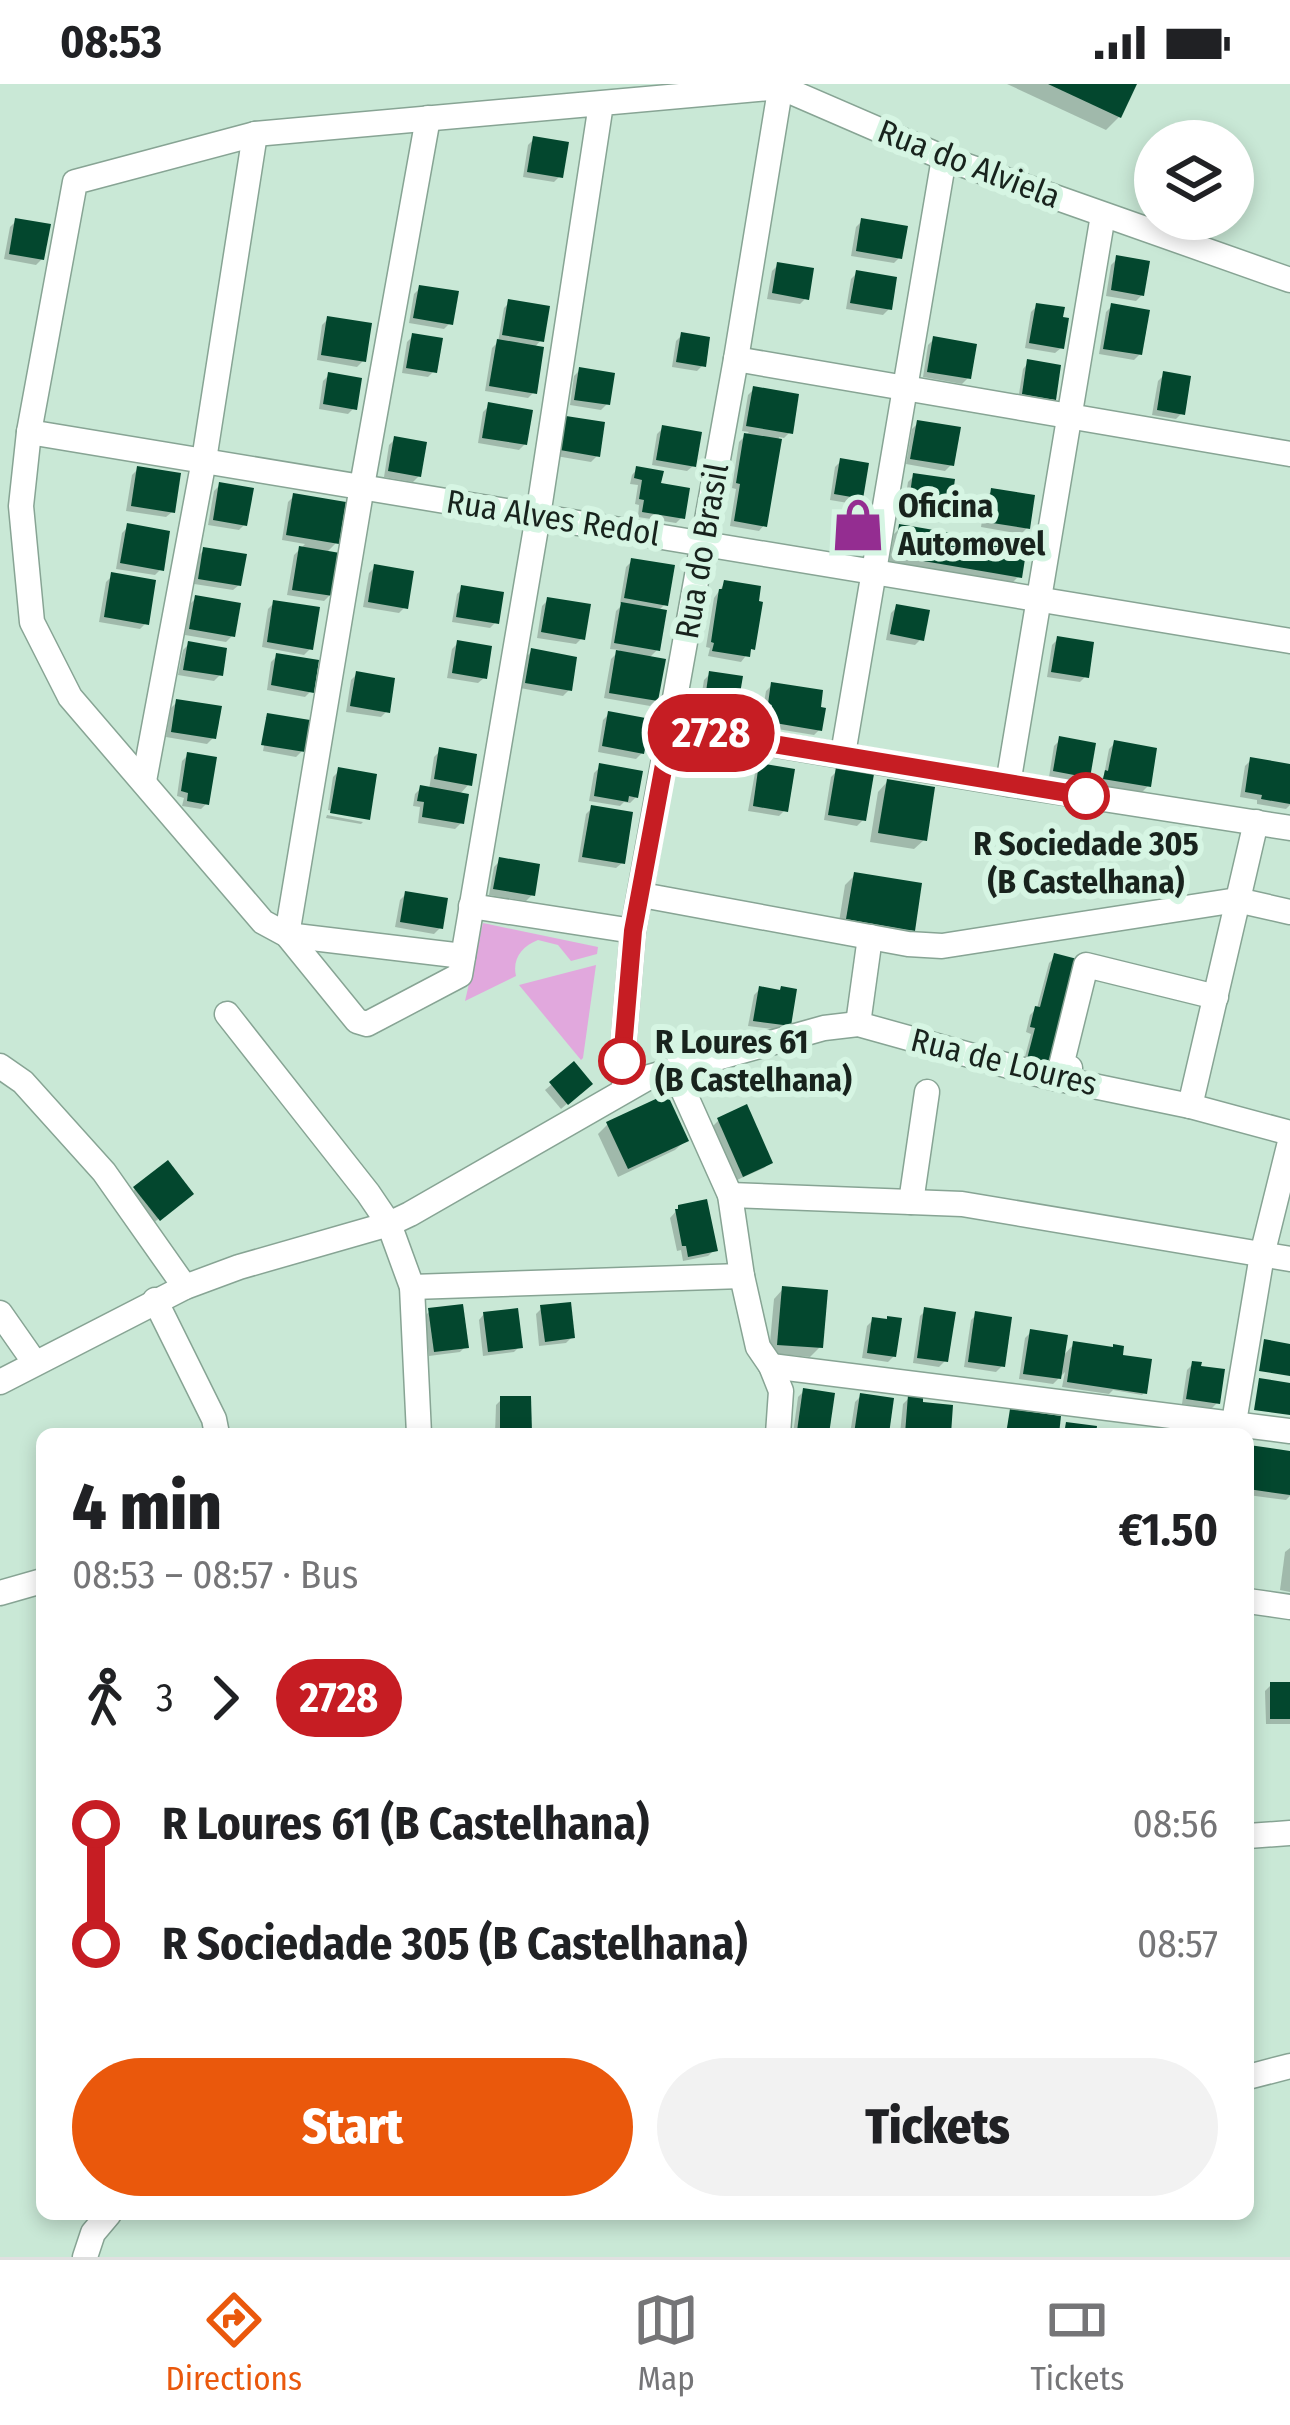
<!DOCTYPE html>
<meta charset="utf-8">
<style>
body{margin:0;font-family:"Fira Sans Condensed",sans-serif;background:#f2f2f2;color:#202124;height:100vh;display:flex;flex-direction:column;font-size:45px;white-space:nowrap}
*{box-sizing:border-box;margin:0}
p{font-size:39px;color:#757577}
.icon{flex:none;width:66px;height:66px;fill:none;stroke:currentColor;stroke-width:2;stroke-linecap:round;stroke-linejoin:round}
.map{position:relative;flex:1;overflow:hidden}
.drawer{position:absolute;left:36px;top:1344px;width:1218px;height:792px;display:flex;flex-direction:column;background:#fff;border-radius:18px;box-shadow:0 6px 18px #0003}
.drawer>*{flex:none}
.badge{padding:0 24px;border-radius:39px;font-size:42px;line-height:78px}
.buttons{position:absolute;left:1134px;top:36px;display:grid;gap:24px}
.buttons a{display:grid;place-items:center;width:120px;height:120px;border-radius:50%;background:#fff;box-shadow:0 6px 18px #0003;font-size:60px}
.map>.badge{position:absolute;translate:-50% -50%;box-shadow:0 0 0 6px #fff}
.legs{display:flex;align-items:center;gap:18px;height:132px;padding:0 36px;font-size:39px}
.legs p{margin-inline-start:auto}
.headline{display:flex;align-items:center;justify-content:space-between;height:204px;padding:0 36px}
h1{font-size:66px;font-weight:800;line-height:90px}
.primary-button{display:flex;gap:24px;margin-top:auto;padding:24px 36px}
.primary-button a{flex:1;height:138px;border-radius:72px;background:#ea580c;color:#fff;font-size:48px;font-weight:800;line-height:138px;text-align:center}
.primary-button a+a{background:#f2f2f2;color:#202124}
ul{padding:0 36px;list-style:none}
li{display:flex;align-items:center;gap:42px;height:120px;font-size:45px}
li i{display:grid;place-items:center;width:18px;height:100%;margin:0 15px;background:currentColor}
li i::after{content:'';width:30px;height:30px;margin:-15px;border:9px solid;border-radius:50%;background:#fff}
li p{margin-inline-start:auto}
li:first-child i{background:linear-gradient(#0000 50%,currentColor 0)}
li:last-child i{background:linear-gradient(currentColor 50%,#0000 0)}
.status{display:flex;justify-content:space-between;align-items:center;height:84px;padding:0 60px;background:#fff;direction:ltr}
.status svg{height:33px;fill:currentColor}
.dock{display:flex;justify-content:space-around;align-items:center;height:168px;border-top:3px solid #e0e0e0;background:#fff;font-size:33px;color:#757577}
.dock a{display:grid;justify-items:center;gap:6px}
.dock .selected{color:#ea580c}
.map>svg:first-child{display:block}
.green{fill:#e1a8dd}
.shadow{fill:#0003}
.building{fill:#03472e}
.lines{fill:none;stroke-linecap:round;stroke-linejoin:round}
.minor-casing{stroke:#87a494;stroke-width:27}
.minor{stroke:#fff;stroke-width:24}
.line-1-casing{stroke:#fff;stroke-width:27}
.line-1{stroke:#c61d23;stroke-width:18}
.stop-1-dot{fill:#fff;stroke:#c61d23;stroke-width:6}
.labels{text-anchor:middle;dominant-baseline:central;stroke-width:12;stroke-linejoin:round;paint-order:stroke}
.street-label{font-size:33px;fill:#18231d;stroke:#d6f5e3}
.poi-label{font-size:33px;font-weight:bold;fill:#18231d;stroke:#d6f5e3;text-anchor:start}
.stop-label{font-size:33px;font-weight:bold;fill:#18231d;stroke:#d6f5e3}
</style>
<div class="status"><b>08:53</b><svg viewBox="0 0 49 12"><path d="M0 12V9h3v3zM5 12V6h3v6zM10 12V3h3v9zM15 12V0h3v12zM26 1h20v11H26zM47 4h2v5h-2z"/></svg></div>
<div class="map">
<svg width="1290" height="2173" viewBox="0 0 1290 2173">
<rect width="100%" height="100%" fill="#c9e8d6"/>
<!-- green -->
<g class="green">
<path d="M483,839L598,863L597,870L571,877L558,861L538,856C522,862 512,875 516,892L465,917Z"/>
<polygon points="596,881 583,974 581,976 519,901"/>
</g>
<!-- shadow -->
<g class="shadow">
<polygon points="1007,0 1134,0 1119,33 1106,46"/>
<polygon points="534,55 560,92 554,98 523,93 528,61"/>
<polygon points="16,137 42,175 36,181 4,175 10,143"/>
<polygon points="862,137 900,173 894,179 851,172 856,143"/>
<polygon points="1117,175 1142,211 1136,217 1106,212 1111,181"/>
<polygon points="778,181 806,214 800,220 767,215 772,187"/>
<polygon points="857,189 889,225 883,231 846,225 851,195"/>
<polygon points="420,204 450,239 444,245 409,239 414,210"/>
<polygon points="510,218 541,256 534,264 534,308 528,314 485,307 492,264 498,258 504,224"/>
<polygon points="1037,222 1061,264 1055,269 1025,264 1031,228"/>
<polygon points="1112,222 1140,270 1134,276 1099,270 1106,228"/>
<polygon points="328,235 363,277 357,283 317,276 322,241"/>
<polygon points="682,251 703,281 697,287 672,283 676,257"/>
<polygon points="413,252 434,287 428,293 402,289 407,258"/>
<polygon points="934,255 968,294 962,300 923,293 928,261"/>
<polygon points="1028,279 1053,314 1047,320 1018,316 1023,285"/>
<polygon points="580,286 607,320 601,326 570,321 574,292"/>
<polygon points="329,291 354,324 348,330 319,325 323,297"/>
<polygon points="1164,291 1182,329 1176,335 1152,331 1158,297"/>
<polygon points="754,305 790,348 784,354 779,353 764,441 759,447 730,442 736,405 732,404 739,358 749,348 742,347 748,311"/>
<polygon points="489,322 525,360 519,366 478,359 483,328"/>
<polygon points="567,335 597,372 591,378 556,372 561,341"/>
<polygon points="918,339 951,381 945,387 906,380 912,345"/>
<polygon points="663,344 693,382 687,387 652,381 657,350"/>
<polygon points="395,355 419,392 413,398 384,393 389,361"/>
<polygon points="841,377 860,414 854,420 830,416 835,383"/>
<polygon points="138,385 172,428 166,433 126,427 132,391"/>
<polygon points="637,385 658,402 682,433 676,439 638,433 639,421 635,420 638,401 630,400 632,391"/>
<polygon points="914,392 947,428 941,434 903,428 908,398"/>
<polygon points="220,401 245,440 239,446 208,441 214,407"/>
<polygon points="992,407 1027,444 1021,450 981,443 986,413"/>
<polygon points="294,412 336,459 325,470 330,511 324,517 287,511 294,471 305,460 282,456 288,418"/>
<polygon points="128,443 161,485 155,491 116,485 122,449"/>
<polygon points="900,444 1019,492 1013,498 889,478 894,450"/>
<polygon points="204,466 239,501 233,506 194,500 198,472"/>
<polygon points="632,477 665,520 658,527 657,566 648,575 656,616 650,622 604,614 611,575 620,566 610,565 616,527 623,520 620,519 626,483"/>
<polygon points="375,483 405,523 399,529 363,523 369,489"/>
<polygon points="112,492 146,539 140,545 99,538 106,498"/>
<polygon points="725,499 752,564 741,578 708,572 710,564 706,563 714,514"/>
<polygon points="463,504 496,538 490,544 452,538 457,510"/>
<polygon points="196,514 232,552 226,558 185,551 190,520"/>
<polygon points="548,516 582,554 576,560 537,554 542,522"/>
<polygon points="274,519 310,565 304,571 262,563 268,525"/>
<polygon points="897,523 921,555 915,561 886,556 891,529"/>
<polygon points="1058,555 1086,592 1080,598 1047,593 1052,561"/>
<polygon points="458,559 484,594 478,599 447,594 452,565"/>
<polygon points="189,560 220,591 214,597 178,591 183,566"/>
<polygon points="532,567 569,606 563,612 520,604 526,573"/>
<polygon points="277,572 311,607 305,613 267,606 271,578"/>
<polygon points="357,590 387,627 381,633 346,628 351,596"/>
<polygon points="710,590 734,632 728,638 698,633 704,596"/>
<polygon points="772,601 820,645 814,651 765,643 768,626 763,625 766,607"/>
<polygon points="177,618 213,654 207,660 166,653 171,624"/>
<polygon points="609,630 642,669 636,675 598,668 603,636"/>
<polygon points="268,632 302,667 296,673 263,667 269,634 265,634"/>
<polygon points="1060,656 1087,693 1081,699 1049,693 1054,662"/>
<polygon points="1115,659 1148,702 1142,708 1099,701 1104,691 1109,665"/>
<polygon points="440,667 469,700 459,711 461,739 455,745 418,739 420,723 413,722 415,710 421,704 429,706 434,673"/>
<polygon points="188,671 207,719 201,725 182,722 184,714 177,712 182,677"/>
<polygon points="1251,676 1290,683 1290,721 1286,725 1257,720 1257,716 1240,713 1245,682"/>
<polygon points="600,683 636,713 630,719 624,718 620,722 589,717 594,689"/>
<polygon points="760,683 785,726 779,732 748,727 755,689"/>
<polygon points="339,687 366,732 328,726 333,693"/>
<polygon points="837,687 863,736 857,742 824,736 831,693"/>
<polygon points="887,698 924,756 914,765 870,758 878,708"/>
<polygon points="592,724 622,779 616,784 578,778 586,730"/>
<polygon points="327,731 363,738 361,740 326,734"/>
<polygon points="500,777 532,811 526,817 489,811 494,783"/>
<polygon points="855,791 912,845 902,855 838,844 845,801"/>
<polygon points="406,810 440,844 434,850 395,843 400,816"/>
<polygon points="1055,873 1052,980 1023,980 1031,950 1026,948 1030,931 1037,924 1049,879"/>
<polygon points="760,905 788,940 782,946 748,942 754,911"/>
<polygon points="574,982 589,1000 561,1025 545,1006"/>
<polygon points="719,1036 770,1079 764,1084 737,1096 713,1042"/>
<polygon points="608,1040 685,1057 675,1066 618,1093 598,1050"/>
<polygon points="135,1105 184,1115 152,1140 130,1111"/>
<polygon points="679,1124 714,1166 708,1172 683,1177 681,1166 677,1167 670,1134"/>
<polygon points="783,1205 820,1263 810,1273 769,1269 774,1215"/>
<polygon points="542,1224 572,1253 566,1259 539,1262 536,1230"/>
<polygon points="926,1226 945,1277 939,1283 913,1279 920,1232"/>
<polygon points="430,1227 465,1263 460,1268 429,1272 424,1233"/>
<polygon points="484,1230 520,1262 514,1268 483,1272 479,1236"/>
<polygon points="977,1230 1002,1282 996,1288 964,1283 971,1236"/>
<polygon points="873,1236 894,1272 888,1278 862,1274 867,1242"/>
<polygon points="1031,1248 1062,1273 1074,1260 1119,1273 1144,1309 1142,1311 1113,1306 1109,1310 1062,1303 1065,1288 1053,1300 1019,1295 1025,1254"/>
<polygon points="1193,1280 1217,1319 1211,1325 1182,1320 1187,1286"/>
<polygon points="804,1307 832,1312 826,1350 793,1350 798,1313"/>
<polygon points="861,1312 886,1350 850,1350 855,1318"/>
<polygon points="909,1314 948,1350 900,1350 903,1320"/>
<polygon points="502,1315 529,1348 527,1350 495,1350 496,1321"/>
<polygon points="1250,1364 1290,1370 1290,1412 1286,1416 1248,1411 1248,1366"/>
<polygon points="1290,1464 1290,1508 1280,1506 1285,1468"/>
<polygon points="1271,1601 1290,1601 1290,1640 1266,1640 1265,1607"/>
</g>
<!-- building -->
<g class="building">
<polygon points="1048,0 1137,0 1121,34"/>
<polygon points="533,52 569,58 563,94 527,88"/>
<polygon points="15,134 51,140 44,176 9,170"/>
<polygon points="861,134 908,142 902,175 856,167"/>
<polygon points="1116,171 1150,177 1144,212 1111,206"/>
<polygon points="777,178 814,184 809,216 772,209"/>
<polygon points="856,186 897,193 892,226 850,219"/>
<polygon points="419,201 459,207 453,241 413,234"/>
<polygon points="508,215 550,222 544,258 502,251"/>
<polygon points="1036,219 1065,223 1063,233 1069,234 1064,265 1029,259"/>
<polygon points="1111,219 1150,226 1142,271 1103,265"/>
<polygon points="327,232 372,239 366,278 321,271"/>
<polygon points="681,248 710,253 706,283 676,278"/>
<polygon points="412,249 443,254 437,289 406,284"/>
<polygon points="933,252 977,260 971,295 927,288"/>
<polygon points="497,255 544,263 537,310 489,302"/>
<polygon points="1027,275 1061,281 1056,316 1022,310"/>
<polygon points="579,283 615,289 610,321 574,316"/>
<polygon points="1163,287 1191,292 1185,331 1157,326"/>
<polygon points="328,288 362,294 357,326 323,320"/>
<polygon points="753,302 799,310 793,350 746,342"/>
<polygon points="488,318 533,326 527,361 482,354"/>
<polygon points="566,332 605,338 600,373 560,366"/>
<polygon points="917,336 961,343 954,382 910,375"/>
<polygon points="662,341 702,348 696,383 656,376"/>
<polygon points="744,349 782,355 767,443 734,437 740,400 736,399"/>
<polygon points="394,352 427,358 421,393 388,387"/>
<polygon points="840,374 869,379 863,415 834,410"/>
<polygon points="137,382 181,389 175,429 131,422"/>
<polygon points="636,382 664,387 661,399 690,404 685,435 642,428 644,416 639,415 642,396 634,394"/>
<polygon points="913,389 955,395 950,430 908,423"/>
<polygon points="219,398 254,404 247,442 213,436"/>
<polygon points="991,404 1035,411 1030,445 986,438"/>
<polygon points="293,409 346,418 339,460 286,451"/>
<polygon points="127,439 170,447 164,487 120,479"/>
<polygon points="899,440 1027,462 1022,494 894,472"/>
<polygon points="299,462 340,469 333,512 292,506"/>
<polygon points="203,463 247,470 241,502 198,495"/>
<polygon points="631,474 675,481 668,522 624,514"/>
<polygon points="374,480 414,487 408,525 368,518"/>
<polygon points="111,488 156,496 149,541 104,533"/>
<polygon points="724,496 761,502 759,517 763,518 755,566 751,565 750,573 712,567 714,559 711,558 715,531 719,505 722,505"/>
<polygon points="461,501 504,508 499,540 456,533"/>
<polygon points="195,511 241,519 235,553 189,545"/>
<polygon points="547,513 591,520 585,556 541,548"/>
<polygon points="273,516 320,523 313,566 267,558"/>
<polygon points="621,518 667,526 660,567 614,559"/>
<polygon points="896,520 930,526 924,557 890,550"/>
<polygon points="1057,552 1094,558 1089,594 1051,588"/>
<polygon points="457,556 492,562 487,595 452,589"/>
<polygon points="188,557 227,564 223,592 183,586"/>
<polygon points="531,564 577,573 572,607 525,599"/>
<polygon points="616,566 666,575 658,617 609,609"/>
<polygon points="276,569 319,576 314,609 271,601"/>
<polygon points="356,587 395,594 390,629 350,622"/>
<polygon points="709,587 743,592 736,633 703,628"/>
<polygon points="771,598 823,606 821,623 826,624 822,647 769,638 772,621 768,620"/>
<polygon points="176,615 222,622 216,655 171,648"/>
<polygon points="608,627 651,635 644,670 602,662"/>
<polygon points="267,629 310,636 305,668 261,661"/>
<polygon points="1059,652 1096,659 1090,694 1053,687"/>
<polygon points="1114,656 1157,664 1151,703 1103,695 1105,686 1108,687"/>
<polygon points="439,663 477,670 472,702 434,695"/>
<polygon points="187,668 217,673 209,721 187,717 188,709 181,707"/>
<polygon points="1250,673 1290,680 1290,720 1261,715 1262,711 1245,708"/>
<polygon points="599,679 643,687 638,714 629,712 628,718 594,712"/>
<polygon points="759,679 795,685 788,728 753,722"/>
<polygon points="338,683 377,690 370,736 330,729"/>
<polygon points="836,683 874,690 866,737 828,731"/>
<polygon points="887,695 935,703 927,757 878,749"/>
<polygon points="420,701 469,710 464,740 422,733 424,718 417,717"/>
<polygon points="591,721 633,728 625,780 582,773"/>
<polygon points="499,773 540,780 535,812 493,805"/>
<polygon points="854,788 922,799 915,847 846,835"/>
<polygon points="405,807 448,814 443,845 400,838"/>
<polygon points="1054,869 1081,876 1054,982 1027,975 1035,944 1030,943 1035,922 1040,923"/>
<polygon points="759,902 780,906 781,902 797,905 791,942 753,937"/>
<polygon points="574,977 593,1000 568,1021 549,998"/>
<polygon points="660,1013 670,1016 689,1057 628,1085 606,1038"/>
<polygon points="747,1020 773,1079 743,1093 717,1034"/>
<polygon points="168,1076 194,1110 160,1137 133,1103"/>
<polygon points="707,1115 718,1167 688,1173 686,1162 682,1162 675,1125 678,1125 678,1121"/>
<polygon points="782,1202 828,1206 823,1264 777,1261"/>
<polygon points="571,1218 575,1254 545,1258 540,1221"/>
<polygon points="463,1220 469,1264 434,1268 428,1224"/>
<polygon points="924,1223 956,1228 948,1278 917,1274"/>
<polygon points="518,1224 523,1264 488,1268 483,1228"/>
<polygon points="975,1227 1012,1233 1005,1283 968,1278"/>
<polygon points="887,1232 902,1234 896,1273 867,1269 872,1233 887,1235"/>
<polygon points="1030,1245 1068,1251 1061,1295 1023,1290"/>
<polygon points="1264,1255 1290,1260 1290,1292 1259,1287"/>
<polygon points="1073,1257 1113,1263 1113,1260 1124,1262 1123,1271 1152,1275 1147,1310 1067,1298"/>
<polygon points="1192,1277 1202,1278 1201,1282 1225,1285 1220,1320 1186,1315"/>
<polygon points="1259,1294 1290,1299 1290,1331 1254,1326"/>
<polygon points="803,1304 835,1309 829,1350 797,1347"/>
<polygon points="860,1309 894,1314 889,1350 854,1350"/>
<polygon points="908,1311 923,1312 923,1318 953,1321 951,1350 905,1350"/>
<polygon points="500,1312 531,1312 532,1349 500,1349"/>
<polygon points="1010,1325 1061,1332 1059,1350 1006,1350"/>
<polygon points="1066,1338 1097,1342 1096,1350 1064,1350"/>
<polygon points="1249,1361 1290,1367 1290,1411 1248,1405"/>
<rect x="1270" y="1598" width="20" height="37"/>
</g>
<g class="lines">
<defs>
<g id="minor">
<polyline points="601,20 538,432 460,891 367,940 357,937 287,851 263,838 70,613 32,538 21,422 29,348 75,98 255,50 780,3 944,74 1290,196"/>
<polyline points="428,34 362,402 287,851 463,872"/>
<polyline points="736,275 1290,370"/>
<polyline points="29,348 1290,557"/>
<polyline points="671,643 1008,700 1290,744"/>
<polyline points="843,670 944,74"/>
<polyline points="144,697 204,376 255,50"/>
<polyline points="1008,700 1103,131"/>
<polyline points="642,811 908,860 942,862 1237,816 1290,828"/>
<polyline points="471,822 633,847"/>
<polyline points="227,930 368,1109 389,1140 412,1203 419,1350"/>
<polyline points="858,940 870,853"/>
<polyline points="0,982 23,998 104,1088 185,1203"/>
<polyline points="674,986 730,1111 742,1192 758,1263 771,1282 781,1307 778,1350"/>
<polyline points="1067,996 1070,984 1061,982 1086,881 1216,913"/>
<polyline points="625,1006 622,977 633,847 736,275 781,0"/>
<polyline points="1190,1022 1256,738"/>
<polyline points="730,1111 962,1120 1290,1175"/>
<polyline points="911,1118 927,1008"/>
<polyline points="412,1203 742,1192"/>
<polyline points="155,1216 214,1335 217,1350"/>
<polyline points="0,1229 35,1279"/>
<polyline points="771,1282 1290,1347"/>
<polyline points="0,1298 185,1203 239,1183 389,1140 410,1130 649,993 824,944 858,940 1045,992 1190,1022 1290,1049"/>
<polyline points="1232,1350 1262,1171 1290,1058"/>
<polyline points="0,1509 42,1497"/>
<polyline points="1248,1517 1290,1523"/>
<polyline points="1248,1752 1290,1749"/>
<polyline points="1248,1993 1290,1982"/>
<polyline points="85,2173 93,2149 109,2130"/>
</g>
</defs>
<!-- minor casing -->
<use href="#minor" class="minor-casing"/>
<!-- minor -->
<use href="#minor" class="minor"/>
</g>
<g class="lines">
<defs>
<polyline id="line-1" points="622,977 633,847 671,643 1086,712"/>
</defs>
<!-- line-1 casing -->
<use href="#line-1" class="line-1-casing"/>
<!-- line-1 -->
<use href="#line-1" class="line-1"/>
</g>
<!-- icons -->
<defs>
<symbol id="shop-bare" viewBox="-9 -9 18 18"><path d="M-5-2.5h2.3a2.7 3.5 0 0 1 5.4 0H5L5.5 6h-11ZM-1.5-2.5h3a1.5 2.3 0 0 0-3 0Z" fill="#942d91" stroke="#d6f5e3" stroke-width="2.5" paint-order="stroke"/></symbol>
</defs>
<g fill-rule="evenodd">
<use href="#shop-bare" x="820" y="403" width="76" height="76"/>
</g>
<!-- markers -->
<g class="stop-1-dot">
<circle cx="1086" cy="712" r="21"/>
<circle cx="622" cy="977" r="21"/>
</g>
<g class="labels">
<!-- street labels -->
<g class="street-label">
<text transform="translate(969 80) rotate(21)">Rua do Alviela</text>
<text transform="translate(553 434) rotate(9)">Rua Alves Redol</text>
<text transform="translate(702 467) rotate(-80)">Rua do Brasil</text>
<text transform="translate(1004 978) rotate(14)">Rua de Loures</text>
</g>
<!-- poi labels -->
<g class="poi-label">
<text x="898" y="422">Oficina<tspan x="898" dy="38">Automovel</tspan></text>
</g>
<!-- stop labels -->
<g class="stop-label">
<text x="1086" y="760">R Sociedade 305<tspan x="1086" dy="38">(B Castelhana)</tspan></text>
<text x="655" y="958" text-anchor="start">R Loures 61<tspan x="655" dy="38">(B Castelhana)</tspan></text>
</g>
</g>
</svg>
<div class="buttons">
<a><svg class="icon" aria-label="layers" viewBox="0 0 24 24"><path d="M12 4l9 5-9 5-9-5zM3 14l9 5 9-5"/></svg></a>
</div>
<b class="badge" style="left:711px;top:649px;background:#c61d23;color:#fff">2728</b>
<section class="drawer">
<div class="headline"><div><h1>4 min</h1><p>08:53 – 08:57 · Bus</p></div><b>€1.50</b></div>
<div class="legs"><svg class="icon" aria-label="walk" viewBox="0 0 24 24"><circle cx="13" cy="4" r="2"/><path d="M13 8l-2 6 4 7M11 14l-3 7M7 12l3-4h3l4 4"/></svg>3<svg class="icon" aria-label="forward" viewBox="0 0 24 24"><path d="M9 5l7 7-7 7"/></svg><b class="badge" style="background:#c61d23;color:#fff">2728</b></div>
<ul>
<li><i style="color:#c61d23"></i><b>R Loures 61 (B Castelhana)</b><p>08:56</p></li>
<li><i style="color:#c61d23"></i><b>R Sociedade 305 (B Castelhana)</b><p>08:57</p></li>
</ul>
<div class="primary-button"><a>Start</a><a>Tickets</a></div>
</section>
</div>
<nav class="dock">
<a class="selected"><svg class="icon" aria-label="directions" viewBox="0 0 24 24"><path d="M12 3l9 9-9 9-9-9zM9 14v-3h6M13 9l2 2-2 2"/></svg>Directions</a>
<a><svg class="icon" aria-label="map" viewBox="0 0 24 24"><path d="M3 6l6-2 6 2 6-2v14l-6 2-6-2-6 2zM9 4v14M15 6v14"/></svg>Map</a>
<a><svg class="icon" aria-label="tickets" viewBox="0 0 24 24"><path d="M3 7h18v10H3zM15 7v10"/></svg>Tickets</a>
</nav>
